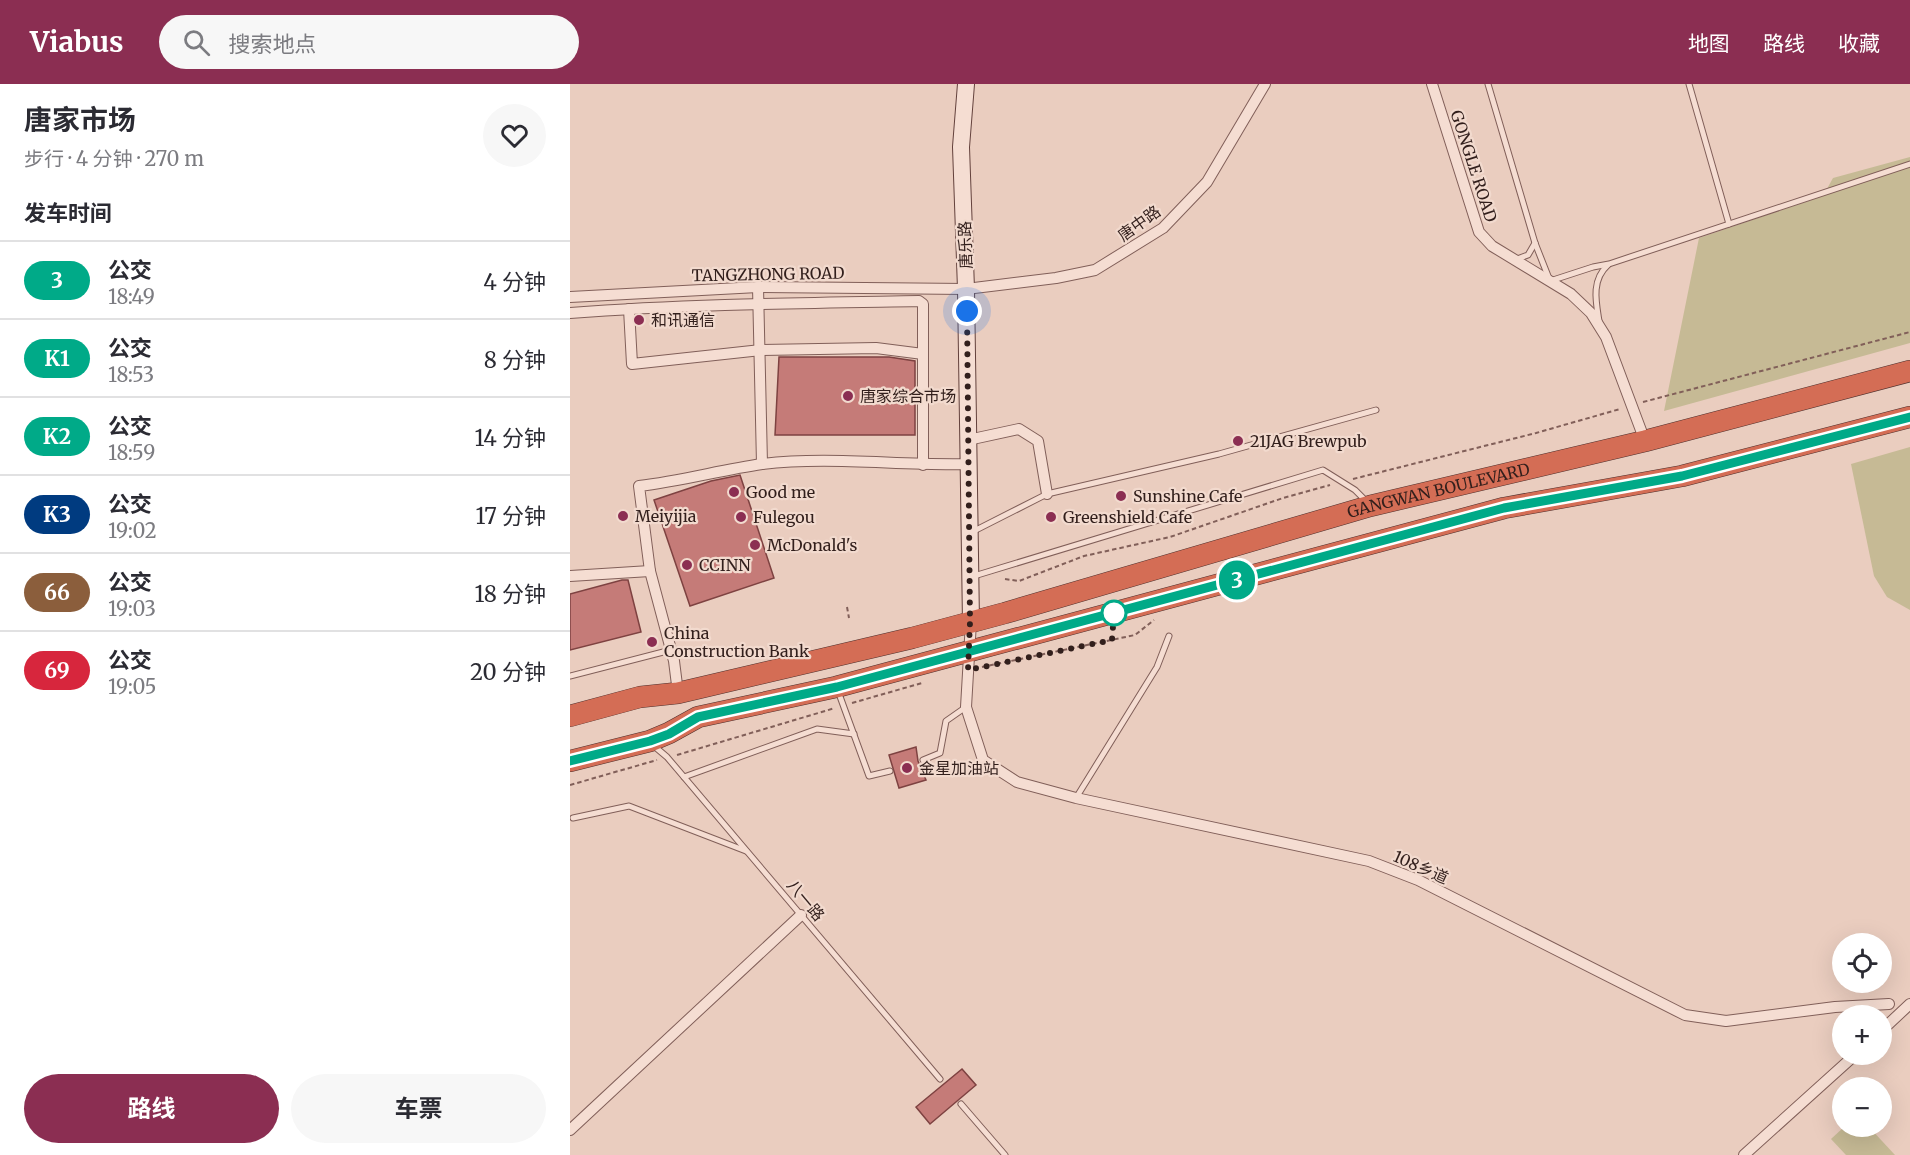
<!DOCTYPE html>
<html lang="zh">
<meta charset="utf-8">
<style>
body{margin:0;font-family:Merriweather,"Noto Sans SC",serif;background:#f7f7f7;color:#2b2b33;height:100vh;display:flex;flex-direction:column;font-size:22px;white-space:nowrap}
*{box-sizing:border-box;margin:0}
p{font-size:20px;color:#7c7c81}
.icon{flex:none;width:33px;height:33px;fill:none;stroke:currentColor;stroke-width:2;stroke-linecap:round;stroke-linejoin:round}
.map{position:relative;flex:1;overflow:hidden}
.sheet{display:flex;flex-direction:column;background:#fff;width:570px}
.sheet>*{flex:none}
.badge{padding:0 12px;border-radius:20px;font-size:21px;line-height:39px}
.buttons{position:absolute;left:1262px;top:849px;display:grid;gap:12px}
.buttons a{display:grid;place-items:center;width:60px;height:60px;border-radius:50%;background:#fff;box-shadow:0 6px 24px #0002;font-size:30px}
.you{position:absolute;width:30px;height:30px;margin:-15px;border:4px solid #fff;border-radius:50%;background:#1a73e8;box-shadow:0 0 0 9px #1a73e833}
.map>.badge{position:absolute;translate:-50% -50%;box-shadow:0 0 0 3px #fff}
h2{padding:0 24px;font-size:22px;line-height:54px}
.round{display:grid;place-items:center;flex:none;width:63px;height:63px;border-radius:32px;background:#f7f7f7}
.overview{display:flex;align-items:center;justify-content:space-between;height:102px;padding:0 24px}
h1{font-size:28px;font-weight:700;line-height:45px}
.primary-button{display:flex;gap:12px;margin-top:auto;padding:12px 24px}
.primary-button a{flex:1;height:69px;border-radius:36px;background:#8b2e52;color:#fff;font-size:24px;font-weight:700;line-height:69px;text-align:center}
.primary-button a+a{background:#f7f7f7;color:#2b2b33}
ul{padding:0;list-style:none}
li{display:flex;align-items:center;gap:18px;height:78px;padding:0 24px;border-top:2px solid #e1e1e2}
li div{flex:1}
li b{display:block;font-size:22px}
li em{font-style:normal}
li .badge{min-width:66px;font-weight:700;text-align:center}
header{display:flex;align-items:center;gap:36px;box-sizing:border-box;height:84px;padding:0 30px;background:#8b2e52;color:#fff}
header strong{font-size:28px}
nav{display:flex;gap:33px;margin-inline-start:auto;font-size:21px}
.search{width:420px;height:54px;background:#f7f7f7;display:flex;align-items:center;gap:15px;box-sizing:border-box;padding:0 21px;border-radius:33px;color:#7c7c81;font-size:22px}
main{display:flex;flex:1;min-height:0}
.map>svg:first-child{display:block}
.green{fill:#c6ba95}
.building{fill:#c57b78;stroke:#7e4241;stroke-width:1.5}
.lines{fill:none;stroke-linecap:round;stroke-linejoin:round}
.lane-casing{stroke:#815f59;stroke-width:7}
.street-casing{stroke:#815f59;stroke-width:12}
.secondary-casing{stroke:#63413c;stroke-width:18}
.highway-casing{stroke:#4f302d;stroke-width:22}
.path{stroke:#815f59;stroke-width:2;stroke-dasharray:4.5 3;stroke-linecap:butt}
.lane{stroke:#f5ddd2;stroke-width:5}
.street{stroke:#f5ddd2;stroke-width:10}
.secondary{stroke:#f5ddd2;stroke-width:16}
.highway{stroke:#d46d55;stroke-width:21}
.line-casing{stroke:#fff;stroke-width:14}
.line{stroke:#0a8;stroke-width:9}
.walk{stroke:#321f1c;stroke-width:6;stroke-dasharray:0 10.8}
.poi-dot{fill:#8b2e52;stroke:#f2dace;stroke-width:2}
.stop-dot{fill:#fff;stroke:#0a8;stroke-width:3}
.labels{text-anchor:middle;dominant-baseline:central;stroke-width:4.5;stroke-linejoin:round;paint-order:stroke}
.street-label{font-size:16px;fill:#321f1c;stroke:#f2dace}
.poi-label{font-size:16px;fill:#321f1c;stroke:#f2dace;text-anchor:start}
</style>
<header>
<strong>Viabus</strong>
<div class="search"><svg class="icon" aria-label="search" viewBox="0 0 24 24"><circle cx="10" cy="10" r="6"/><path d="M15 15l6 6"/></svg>搜索地点</div>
<nav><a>地图</a><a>路线</a><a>收藏</a></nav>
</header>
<main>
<section class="sheet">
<div class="overview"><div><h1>唐家市场</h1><p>步行 · 4 分钟 · 270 m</p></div><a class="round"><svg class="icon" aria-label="heart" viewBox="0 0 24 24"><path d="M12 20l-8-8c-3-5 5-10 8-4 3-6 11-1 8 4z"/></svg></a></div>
<h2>发车时间</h2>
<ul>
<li><span class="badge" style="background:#0a8;color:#fff">3</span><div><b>公交</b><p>18:49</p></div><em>4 分钟</em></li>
<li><span class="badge" style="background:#0a8;color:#fff">K1</span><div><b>公交</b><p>18:53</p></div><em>8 分钟</em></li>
<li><span class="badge" style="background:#0a8;color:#fff">K2</span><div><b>公交</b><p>18:59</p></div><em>14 分钟</em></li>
<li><span class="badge" style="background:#003b80;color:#fff">K3</span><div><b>公交</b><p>19:02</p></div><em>17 分钟</em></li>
<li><span class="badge" style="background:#8b5e3c;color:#fff">66</span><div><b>公交</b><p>19:03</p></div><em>18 分钟</em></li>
<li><span class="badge" style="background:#d7263d;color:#fff">69</span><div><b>公交</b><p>19:05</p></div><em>20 分钟</em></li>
</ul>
<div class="primary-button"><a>路线</a><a>车票</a></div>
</section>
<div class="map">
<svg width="1340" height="1071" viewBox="0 0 1340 1071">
<rect width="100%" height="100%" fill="#eacdbf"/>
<!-- green -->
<g class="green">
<polygon points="1340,73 1340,259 1094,327 1129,154 1253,112 1263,94"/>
<polygon points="1340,363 1340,526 1317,513 1304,492 1281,380"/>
<polygon points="1274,1043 1299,1043 1325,1071 1276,1071 1261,1055"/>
</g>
<!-- building -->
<g class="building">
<polygon points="209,273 319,273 345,277 345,351 205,351"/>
<polygon points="170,391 204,494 120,522 84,416 141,397"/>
<polygon points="52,496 58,496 71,548 0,566 0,510"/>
<polygon points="346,663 348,677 356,696 329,704 319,671"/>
<polygon points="392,985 406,1001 360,1040 346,1023"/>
</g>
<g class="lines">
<defs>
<g id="lane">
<polyline points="918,0 965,159 980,197 1023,183 1039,180 1340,80"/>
<polyline points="1119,0 1159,140"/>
<polyline points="947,175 958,171 965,159"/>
<path d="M1029,237C1026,218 1021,196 1038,181"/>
<polyline points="404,447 477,410 649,370 806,326"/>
<polyline points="404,492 753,386 785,406 797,418"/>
<polyline points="0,592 101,566"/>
<polyline points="268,607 299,692 320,687"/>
<polyline points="84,662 97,673 370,995"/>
<polyline points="353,676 370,669 376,637 396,623"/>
<polyline points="114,693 247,645 284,650"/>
<polyline points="506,714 587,583 599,552"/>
<polyline points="3,734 59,722 176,767"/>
<polyline points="391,1020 435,1071"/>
</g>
<g id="street">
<polyline points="862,0 909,148 922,162 1001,210 1021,229 1036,253 1075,357"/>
<polyline points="188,203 192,380"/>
<polyline points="0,213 188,203 396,205 486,194 525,186 593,144 637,98 695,0"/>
<polyline points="59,225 62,280 191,266 306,264 353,270 353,381"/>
<path d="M0,229C116,220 233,219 349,217L353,220V270"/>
<polyline points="398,356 449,345 468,357 477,410"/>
<polyline points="0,492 80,487"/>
<polyline points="401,538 396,623 413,676 447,698 506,714 799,777 848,796 1115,931 1156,937 1265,923 1319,920"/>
<path d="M108,609L104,577L80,487L69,402C111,397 151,386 192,380C261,372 330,382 399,380"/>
<polyline points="1311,947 1340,920"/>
<polyline points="0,1046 231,831"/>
<polyline points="1174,1071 1286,970"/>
</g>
<polyline id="secondary" points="396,0 391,63 396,205 401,538"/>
<g id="highway">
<path id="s1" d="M0,632L70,613L108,609L342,554L435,529L800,422L1075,357L1340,287"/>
<polyline points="0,677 80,657 99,649 128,633 266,603 934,424 1112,392 1340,333"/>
</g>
</defs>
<!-- lane casing -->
<use href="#lane" class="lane-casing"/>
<!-- street casing -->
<use href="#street" class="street-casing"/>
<!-- secondary casing -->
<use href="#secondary" class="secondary-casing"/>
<!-- highway casing -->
<use href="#highway" class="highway-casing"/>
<!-- path -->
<g class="path">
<polyline points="1073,318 1340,248"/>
<polyline points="783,395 966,349 1050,325"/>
<polyline points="435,495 449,497 514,472 600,453 713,414 760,401"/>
<polyline points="277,523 279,534"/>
<polyline points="412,583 565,551 584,536"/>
<polyline points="282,619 352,599"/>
<polyline points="107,671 265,624"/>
<polyline points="0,701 87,676"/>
</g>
<!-- lane -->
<use href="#lane" class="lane"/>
<!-- street -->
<use href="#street" class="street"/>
<!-- secondary -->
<use href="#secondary" class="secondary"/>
<!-- highway -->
<use href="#highway" class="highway"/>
</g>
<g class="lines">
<defs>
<polyline id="line" points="0,677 80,657 99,650 128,633 267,603 934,424 1112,392 1340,333"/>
</defs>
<!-- line casing -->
<use href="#line" class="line-casing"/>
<!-- line -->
<use href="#line" class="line"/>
<!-- walk -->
<polyline class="walk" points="397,227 400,538 398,586 542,556 544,529"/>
</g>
<!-- markers -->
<g class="poi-dot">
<circle cx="69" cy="236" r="6"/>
<circle cx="278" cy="312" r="6"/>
<circle cx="668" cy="357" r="6"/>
<circle cx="164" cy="408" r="6"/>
<circle cx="551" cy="412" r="6"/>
<circle cx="53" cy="432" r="6"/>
<circle cx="171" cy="433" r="6"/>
<circle cx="481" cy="433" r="6"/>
<circle cx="185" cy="461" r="6"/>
<circle cx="117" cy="481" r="6"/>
<circle cx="82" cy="558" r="6"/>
<circle cx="337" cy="684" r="6"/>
</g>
<circle class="stop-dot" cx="544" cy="529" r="12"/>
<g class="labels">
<!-- street labels -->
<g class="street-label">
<text transform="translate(904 82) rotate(72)">GONGLE ROAD</text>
<text transform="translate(569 139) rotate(-36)">唐中路</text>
<text transform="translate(395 161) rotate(-92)">唐乐路</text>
<text transform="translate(198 190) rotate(-1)">TANGZHONG ROAD</text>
<text stroke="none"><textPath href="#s1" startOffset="898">GANGWAN BOULEVARD</textPath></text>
<text transform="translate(851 783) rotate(24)">108乡道</text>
<text transform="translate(236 816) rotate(50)">八一路</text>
</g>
<!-- poi labels -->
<g class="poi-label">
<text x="81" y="236">和讯通信</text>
<text x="290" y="312">唐家综合市场</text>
<text x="680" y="357">21JAG Brewpub</text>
<text x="176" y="408">Good me</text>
<text x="563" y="412">Sunshine Cafe</text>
<text x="65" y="432">Meiyijia</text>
<text x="183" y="433">Fulegou</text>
<text x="493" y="433">Greenshield Cafe</text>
<text x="197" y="461">McDonald's</text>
<text x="129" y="481">CCINN</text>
<text x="94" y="549">China<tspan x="94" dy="18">Construction Bank</tspan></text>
<text x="349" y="684">金星加油站</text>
</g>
</g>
</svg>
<div class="buttons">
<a><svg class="icon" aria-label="locate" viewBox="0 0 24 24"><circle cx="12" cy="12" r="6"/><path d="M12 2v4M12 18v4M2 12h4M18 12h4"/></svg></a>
<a>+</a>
<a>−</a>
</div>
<div class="you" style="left:397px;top:227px"></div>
<b class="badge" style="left:667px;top:496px;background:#0a8;color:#fff">3</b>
</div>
</main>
